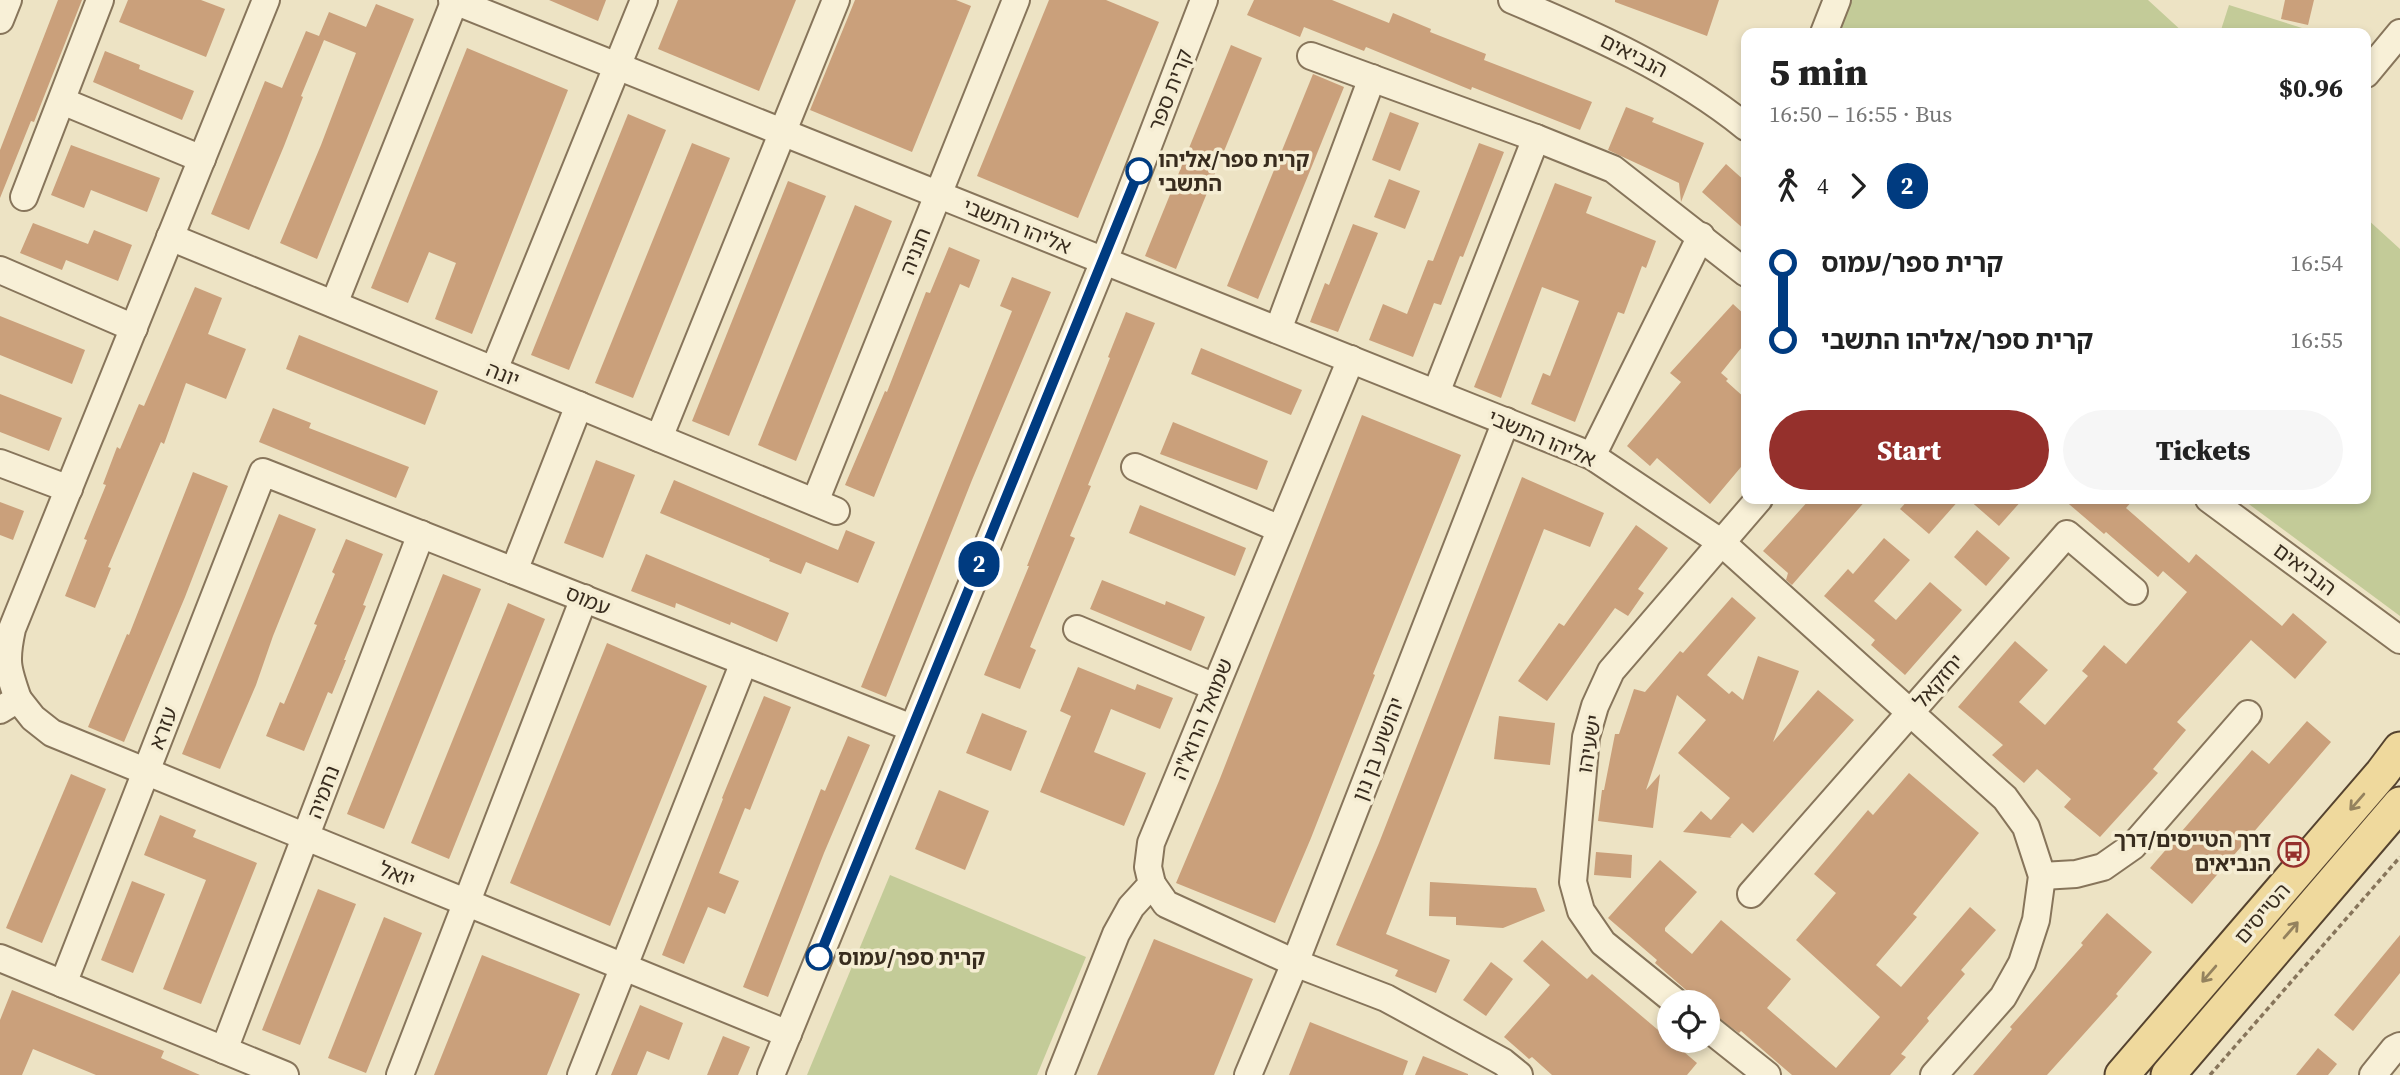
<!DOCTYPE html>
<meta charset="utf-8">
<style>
body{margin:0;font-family:"Source Serif 4","Noto Sans Hebrew",serif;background:#f6f6f6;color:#222;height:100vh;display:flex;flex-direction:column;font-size:26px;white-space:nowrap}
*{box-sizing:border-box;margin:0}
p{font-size:23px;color:#767676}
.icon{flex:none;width:38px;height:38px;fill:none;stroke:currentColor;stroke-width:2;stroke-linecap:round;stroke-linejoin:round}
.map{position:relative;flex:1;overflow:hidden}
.sheet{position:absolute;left:1741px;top:28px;width:630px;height:476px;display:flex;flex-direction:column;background:#fff;border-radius:14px;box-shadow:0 4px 10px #0003}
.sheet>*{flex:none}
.badge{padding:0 14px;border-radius:23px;font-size:24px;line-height:46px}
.buttons{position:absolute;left:1657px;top:990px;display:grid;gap:14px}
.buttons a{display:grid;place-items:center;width:63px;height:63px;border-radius:50%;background:#fff;box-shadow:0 4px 10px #0003;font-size:35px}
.map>.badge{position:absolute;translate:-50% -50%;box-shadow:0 0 0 4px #fff}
.legs{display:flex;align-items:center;gap:10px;height:77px;padding:0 28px;font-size:23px}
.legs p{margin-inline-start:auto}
.summary{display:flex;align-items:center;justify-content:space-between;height:119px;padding:0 28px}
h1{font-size:38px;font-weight:800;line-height:52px}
.cta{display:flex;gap:14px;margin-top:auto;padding:14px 28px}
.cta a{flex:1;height:80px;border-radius:42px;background:#95302c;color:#fff;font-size:28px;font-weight:800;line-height:80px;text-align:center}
.cta a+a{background:#f6f6f6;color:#222}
ul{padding:0 28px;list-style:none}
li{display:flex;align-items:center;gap:24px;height:77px;font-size:26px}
li i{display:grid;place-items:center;width:10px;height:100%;margin:0 9px;background:currentColor}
li i::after{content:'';width:18px;height:18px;margin:-9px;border:5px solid;border-radius:50%;background:#fff}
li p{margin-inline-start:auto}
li:first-child i{background:linear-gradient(#0000 50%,currentColor 0)}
li:last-child i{background:linear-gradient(currentColor 50%,#0000 0)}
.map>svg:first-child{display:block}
.green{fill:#c3cb98}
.building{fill:#caa07b}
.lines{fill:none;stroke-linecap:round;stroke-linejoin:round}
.minor-casing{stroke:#87755b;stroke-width:30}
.major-casing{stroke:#55432f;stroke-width:37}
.path{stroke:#87755b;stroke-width:3.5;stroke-dasharray:5 3.5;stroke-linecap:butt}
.minor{stroke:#f8f0d7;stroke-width:26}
.major{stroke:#efd99d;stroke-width:33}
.oneway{stroke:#94825e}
.line-1-casing{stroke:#fff;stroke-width:16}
.line-1{stroke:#003b80;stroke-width:10}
.stop-1-dot{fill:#fff;stroke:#003b80;stroke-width:3.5}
.labels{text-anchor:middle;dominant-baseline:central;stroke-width:7;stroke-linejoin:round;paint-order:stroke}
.street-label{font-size:21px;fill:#382c1e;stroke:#f5edd3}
.stop-label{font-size:21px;font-weight:bold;fill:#382c1e;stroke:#f5edd3;text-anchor:start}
.poi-label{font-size:21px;font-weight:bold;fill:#382c1e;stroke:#f5edd3;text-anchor:end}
</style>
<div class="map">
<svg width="2400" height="1075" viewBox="0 0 2400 1075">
<rect width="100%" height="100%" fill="#ede3c4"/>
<!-- green -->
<g class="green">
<polygon points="1852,0 2148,0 2184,33 1988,33 1968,29 1965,33 1844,33 1840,31"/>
<polygon points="2229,5 2318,33 2220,33"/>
<polygon points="2366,218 2400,249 2400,616 2242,499 2366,499"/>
<polygon points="890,875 1086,957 1037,1075 807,1075"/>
</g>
<!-- building -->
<g class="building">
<polygon points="58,0 82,0 34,122 31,121 0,198 0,150"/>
<polygon points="128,0 201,0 225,9 206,57 119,22"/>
<polygon points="549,0 606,0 598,21"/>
<polygon points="678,0 796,0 759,91 658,49"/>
<polygon points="855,0 956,0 971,6 912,152 810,110"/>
<polygon points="1049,0 1106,0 1159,22 1078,218 977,176"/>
<polygon points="1254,0 1332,0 1389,23 1393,13 1431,29 1430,32 1486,54 1484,60 1592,102 1580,130 1472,87 1471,90 1366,47 1364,51 1304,27 1300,37 1247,15"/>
<polygon points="1615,0 1719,0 1707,36 1615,2"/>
<polygon points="2285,0 2314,0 2308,25 2281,19"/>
<polygon points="376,4 414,19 317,259 280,243 321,145 356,53 324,40 301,96 303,97 284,146 249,230 211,214 265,81 282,88 306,31 319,36 329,12 366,27"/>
<polygon points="1231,45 1262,58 1176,269 1145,256"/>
<polygon points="467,48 568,90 472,334 435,319 456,263 429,252 408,303 371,288"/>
<polygon points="105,51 140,65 139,69 194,91 182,120 93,82"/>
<polygon points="1313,74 1344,87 1258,299 1227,286"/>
<polygon points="1626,107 1654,118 1652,122 1704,143 1681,202 1679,183 1608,150"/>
<polygon points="1390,112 1419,123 1400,171 1372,160"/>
<polygon points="628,114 666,130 569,370 531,355"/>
<polygon points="692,143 730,158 633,398 595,383"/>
<polygon points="1479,143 1504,152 1463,257 1460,256 1441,305 1434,303 1413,357 1369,340 1383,304 1407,314 1428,260 1433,261"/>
<polygon points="71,145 160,178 147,212 91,190 84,208 51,195"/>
<polygon points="1726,164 1746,182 1746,231 1702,192"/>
<polygon points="1389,179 1420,191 1405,229 1374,217"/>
<polygon points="788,181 826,196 729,436 692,421"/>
<polygon points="1555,183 1592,197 1586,213 1656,241 1646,268 1642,266 1624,314 1618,312 1575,422 1531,404 1543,373 1550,376 1579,301 1542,287 1501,398 1474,387"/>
<polygon points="855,205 892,221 796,461 758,445"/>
<polygon points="33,223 88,244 94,230 132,245 118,281 66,260 62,270 20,253"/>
<polygon points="1353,224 1378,233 1338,332 1310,322 1325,283 1329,285"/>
<polygon points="949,247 980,260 969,288 960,284 874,497 845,485 885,391 887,392 926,292 930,293"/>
<polygon points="1012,277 1051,292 972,480 886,697 861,687 1012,311 1000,306"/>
<polygon points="195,287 222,298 208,334 246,349 226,399 186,383 164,444 161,442 108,567 111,568 95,608 65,596 87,540 84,539 106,485 103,484 117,447 120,449 139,404 144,406"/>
<polygon points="1733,304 1746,316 1746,342 1721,373 1728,379 1726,381 1746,399 1746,461 1710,504 1657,458 1650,466 1627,446 1681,382 1670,373"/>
<polygon points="1126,312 1155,323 1088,485 1091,486 1070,536 1075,538 1030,647 1036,650 1020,689 984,675 1029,566 1027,566 1110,358 1108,357"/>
<polygon points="0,316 85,350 72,384 0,355"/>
<polygon points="299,335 438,391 425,425 286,369"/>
<polygon points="1201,348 1302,390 1291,415 1191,374"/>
<polygon points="0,394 62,418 49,451 0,432"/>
<polygon points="273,408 311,423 309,428 409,467 396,498 259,442"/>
<polygon points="1362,415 1461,455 1373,674 1375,675 1311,838 1275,923 1176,883 1219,781"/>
<polygon points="1173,422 1268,461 1257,490 1160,454"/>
<polygon points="596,460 635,475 603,558 564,543"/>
<polygon points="193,472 228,486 185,597 124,742 88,727 127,634 129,635"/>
<polygon points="1522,477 1604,513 1590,547 1544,529 1386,934 1450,960 1436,993 1395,976 1398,970 1336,945 1379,843"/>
<polygon points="674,480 838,550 846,530 875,542 858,583 806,562 801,574 769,561 770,559 660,513"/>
<polygon points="1810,499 1867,499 1792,585 1786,580 1788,573 1763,551"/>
<polygon points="1909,499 1960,499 1929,534 1900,509"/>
<polygon points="1968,499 2023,499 1999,526"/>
<polygon points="2063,499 2134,499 2126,508 2189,563 2196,554 2282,626 2293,613 2327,642 2295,679 2251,640 2177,722 2186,730 2153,769 2158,773 2100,837 2064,807 2071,799 2037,769 2024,783 1992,755 2003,745 1958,707 2015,641 2048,670 2019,702 2045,725 2088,676 2082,671 2104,645 2126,664 2187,592 2163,571 2158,577 2106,532 2104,534"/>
<polygon points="0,502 24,511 13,540 0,535"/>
<polygon points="1140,505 1246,548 1235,576 1129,533"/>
<polygon points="279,514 316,529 273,636 256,685 220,769 182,754"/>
<polygon points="1636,525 1668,548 1638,589 1644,593 1628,616 1615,608 1547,701 1518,681 1559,623 1564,626"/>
<polygon points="1977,530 2010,558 1986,586 1954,557"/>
<polygon points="1884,538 1910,560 1874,601 1896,620 1930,582 1962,610 1905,675 1871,645 1875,640 1824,596 1848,569 1853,574"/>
<polygon points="346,539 383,554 363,605 366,606 344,660 346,660 332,694 328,692 304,751 266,736 280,702 284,704 317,625 314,624 335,574 332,572"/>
<polygon points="646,554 789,613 777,642 731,622 730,625 676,603 675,608 631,591"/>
<polygon points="443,574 481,589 384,829 347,814"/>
<polygon points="1102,580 1165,605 1166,601 1205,617 1191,651 1090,609"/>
<polygon points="1732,597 1756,618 1707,675 1729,694 1732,691 1743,700 1758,656 1799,671 1773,742 1818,690 1854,720 1753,833 1742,823 1730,837 1732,838 1683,832 1701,811 1711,820 1730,798 1678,753 1706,720 1677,695 1646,790 1660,774 1653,828 1598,821 1602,790 1604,790 1615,734 1619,734 1634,689 1645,692 1680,651 1683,653"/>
<polygon points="508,603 545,619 449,859 411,843"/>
<polygon points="607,643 707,686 610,926 510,883"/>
<polygon points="1078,667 1135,690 1137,684 1173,698 1160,729 1111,709 1094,752 1146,773 1124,826 1040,792 1071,716 1060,711"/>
<polygon points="764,696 791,707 750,810 745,808 719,873 739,881 725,914 708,907 684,964 662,955 723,799 722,798"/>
<polygon points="982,713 1027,731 1011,771 966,753"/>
<polygon points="1499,716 1555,723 1550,765 1494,759"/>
<polygon points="2307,721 2331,742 2192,904 2150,868 2252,750 2269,764"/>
<polygon points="848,736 870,745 824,853 768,997 743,987 821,789 825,791"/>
<polygon points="1909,773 1979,833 1913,914 1917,917 1876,965 1901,987 1970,907 1996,930 1961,970 1965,974 1927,1018 1929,1021 1901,1054 1906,1057 1890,1075 1792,1075 1741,1031 1739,1033 1711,1013 1708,1003 1701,1003 1655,963 1657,960 1608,918 1660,860 1697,892 1665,928 1665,931 1692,954 1721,920 1791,979 1767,1008 1836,1068 1880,1017 1796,940 1836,893 1814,874 1868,810 1873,815"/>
<polygon points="71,774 106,789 42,943 6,928"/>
<polygon points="939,790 989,811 965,870 915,849"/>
<polygon points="160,815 196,830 193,837 257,863 201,1004 163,989 206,880 144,855"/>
<polygon points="1596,852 1632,855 1631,878 1594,875"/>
<polygon points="132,881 165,894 133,973 101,960"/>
<polygon points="1430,882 1536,888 1545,911 1503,928 1456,925 1456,917 1429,916"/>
<polygon points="318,889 356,904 300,1045 262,1030"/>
<polygon points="2107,913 2152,952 2116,994 2118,996 2047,1075 1973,1075 2012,1029 2010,1027 2083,945 2081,943"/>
<polygon points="384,917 422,933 366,1073 328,1058"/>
<polygon points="2400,935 2400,973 2353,1031 2334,1015"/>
<polygon points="1154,939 1253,979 1214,1075 1097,1075"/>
<polygon points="1542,940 1587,979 1592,974 1697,1063 1687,1075 1552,1075 1532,1057 1529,1059 1504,1037 1550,985 1523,961"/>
<polygon points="482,955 580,994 547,1075 434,1075"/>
<polygon points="1491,962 1513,979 1486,1016 1463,1000"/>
<polygon points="12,990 164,1051 161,1058 200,1075 96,1075 33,1049 22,1075 0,1075 0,1020"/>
<polygon points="640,1005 683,1023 669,1060 647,1051 637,1075 611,1075"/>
<polygon points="1310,1022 1408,1061 1403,1075 1289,1075"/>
<polygon points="723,1036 750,1047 738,1075 707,1075"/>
<polygon points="2318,1048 2337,1064 2328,1075 2296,1075"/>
<polygon points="1423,1056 1468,1074 1468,1075 1415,1075"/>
</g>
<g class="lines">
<defs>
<g id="minor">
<polyline points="452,0 1592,456 1722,543 2005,798 2026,827 2042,876 2036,920 2022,963 2003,997 1934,1075"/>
<path d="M1512,0C1595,35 1675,70 1746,127"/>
<polyline points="0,20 8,0"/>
<polyline points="1824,33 1837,0"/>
<polyline points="1311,56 1536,138 1613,169 1746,273"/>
<polyline points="2366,74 2400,33"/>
<polyline points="62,101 202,159"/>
<polyline points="24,197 100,0"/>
<polyline points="170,237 836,511"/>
<polyline points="0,270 134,328"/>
<polyline points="334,304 455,0"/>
<polyline points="1278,330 1372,78"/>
<polyline points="494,370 644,0"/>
<polyline points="1436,393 1536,138"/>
<polyline points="659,438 836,0"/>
<polyline points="1592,456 1701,236"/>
<polyline points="0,463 69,489"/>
<polyline points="1135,467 1280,529"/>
<polyline points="2209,499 2400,640"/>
<polyline points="815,502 1016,0"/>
<polyline points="514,571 579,405"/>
<polyline points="1077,629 1215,687"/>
<polyline points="18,699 33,718 52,733 788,1034"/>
<path d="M0,710L18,699C7,668 5,661 12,629L266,0"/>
<polyline points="2042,876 2076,874 2103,867 2133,846 2248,714"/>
<polyline points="1152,884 1166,904 1295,963 1386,998 1503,1062 1519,1075"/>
<polyline points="1751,894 2067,534 2134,591"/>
<polyline points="0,958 285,1075"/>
<polyline points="63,984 263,472 912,728"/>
<polyline points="1677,1003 1603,943 1581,911 1573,882 1586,737 1595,706 1611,671 1759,499"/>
<polyline points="1708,1028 1767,1075"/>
<polyline points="224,1050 421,534"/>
<polyline points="400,1075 584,598"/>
<polyline points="581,1075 744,662"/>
<polyline points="771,1075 1104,261 1204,0"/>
<polyline points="1060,1075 1116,934 1131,907 1152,884 1148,867 1151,843 1351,359"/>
<polyline points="1248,1075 1295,963 1506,421"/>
<polyline points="2373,1075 2394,1049 2400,1046"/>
</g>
<g id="major">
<polyline points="2122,1075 2382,773 2400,749"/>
<polyline points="2168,1075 2400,804"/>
</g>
</defs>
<!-- minor casing -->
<use href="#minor" class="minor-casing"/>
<!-- major casing -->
<use href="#major" class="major-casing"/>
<!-- path -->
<polyline class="path" points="2210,1075 2400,857"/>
<!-- minor -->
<use href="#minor" class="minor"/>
<!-- major -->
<use href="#major" class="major"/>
</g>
<!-- one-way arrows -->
<defs><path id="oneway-shaft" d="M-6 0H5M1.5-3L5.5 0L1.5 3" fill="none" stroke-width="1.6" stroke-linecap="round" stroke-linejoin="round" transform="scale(1.75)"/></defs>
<g class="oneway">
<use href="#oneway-shaft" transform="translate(2357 802) rotate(131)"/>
<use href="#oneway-shaft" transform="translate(2291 930) rotate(-49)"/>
<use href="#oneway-shaft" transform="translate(2209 974) rotate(131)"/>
</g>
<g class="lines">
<defs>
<polyline id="line-1" points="819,957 1139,171"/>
</defs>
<!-- line-1 casing -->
<use href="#line-1" class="line-1-casing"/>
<!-- line-1 -->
<use href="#line-1" class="line-1"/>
</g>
<!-- icons -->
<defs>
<symbol id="bus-ring" viewBox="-11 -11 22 22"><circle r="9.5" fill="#f5edd3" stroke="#95302c" stroke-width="1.5"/><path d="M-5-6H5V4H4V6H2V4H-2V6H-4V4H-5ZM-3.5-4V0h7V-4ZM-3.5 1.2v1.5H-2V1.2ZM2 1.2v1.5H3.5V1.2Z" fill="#95302c"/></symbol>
</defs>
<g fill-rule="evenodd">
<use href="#bus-ring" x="2276" y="834" width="35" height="35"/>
</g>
<!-- markers -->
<g class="stop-1-dot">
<circle cx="1139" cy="171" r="12"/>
<circle cx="819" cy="957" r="12"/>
</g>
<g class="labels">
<!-- street labels -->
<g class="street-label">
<text transform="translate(1634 55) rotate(27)">הנביאים</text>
<text transform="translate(1170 90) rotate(-69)">קרית ספר</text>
<text transform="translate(1017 226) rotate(22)">אליהו התשבי</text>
<text transform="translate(915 251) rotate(-68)">חנניה</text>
<text transform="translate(503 374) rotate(22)">יונה</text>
<text transform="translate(1542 438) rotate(23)">אליהו התשבי</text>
<text transform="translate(2305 569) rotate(37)">הנביאים</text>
<text transform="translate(588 600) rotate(22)">עמוס</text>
<text transform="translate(1938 681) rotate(-49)">יחזקאל</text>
<text transform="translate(1202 719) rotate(-68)">שמואל הרוא"ה</text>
<text transform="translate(163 728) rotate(-69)">עזרא</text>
<text transform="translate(1589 744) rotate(-80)">ישעיהו</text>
<text transform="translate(1378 749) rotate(-69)">יהושוע בן נון</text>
<text transform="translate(323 792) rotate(-69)">נחמיה</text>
<text transform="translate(397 874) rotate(22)">יואל</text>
<text transform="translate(2262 913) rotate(-49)">הטייסים</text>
</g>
<!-- stop labels -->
<g class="stop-label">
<text x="1158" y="159">קרית ספר/אליהו<tspan x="1158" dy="24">התשבי</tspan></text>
<text x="838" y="957">קרית ספר/עמוס</text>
</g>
<!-- poi labels -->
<g class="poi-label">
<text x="2271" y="839">דרך הטייסים/דרך<tspan x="2271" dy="24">הנביאים</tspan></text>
</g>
</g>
</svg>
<div class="buttons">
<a><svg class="icon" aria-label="locate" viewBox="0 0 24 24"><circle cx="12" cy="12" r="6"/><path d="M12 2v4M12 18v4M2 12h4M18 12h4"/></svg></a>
</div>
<b class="badge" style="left:979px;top:564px;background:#003b80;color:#fff">2</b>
<section class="sheet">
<div class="summary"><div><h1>5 min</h1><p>16:50 – 16:55 · Bus</p></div><b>$0.96</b></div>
<div class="legs"><svg class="icon" aria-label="walk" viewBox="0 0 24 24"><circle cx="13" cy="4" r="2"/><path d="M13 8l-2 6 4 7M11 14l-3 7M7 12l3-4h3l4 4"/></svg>4<svg class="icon" aria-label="forward" viewBox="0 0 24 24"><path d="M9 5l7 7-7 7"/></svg><b class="badge" style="background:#003b80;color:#fff">2</b></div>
<ul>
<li><i style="color:#003b80"></i><b>קרית ספר/עמוס</b><p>16:54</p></li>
<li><i style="color:#003b80"></i><b>קרית ספר/אליהו התשבי</b><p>16:55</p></li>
</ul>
<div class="cta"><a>Start</a><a>Tickets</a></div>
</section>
</div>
